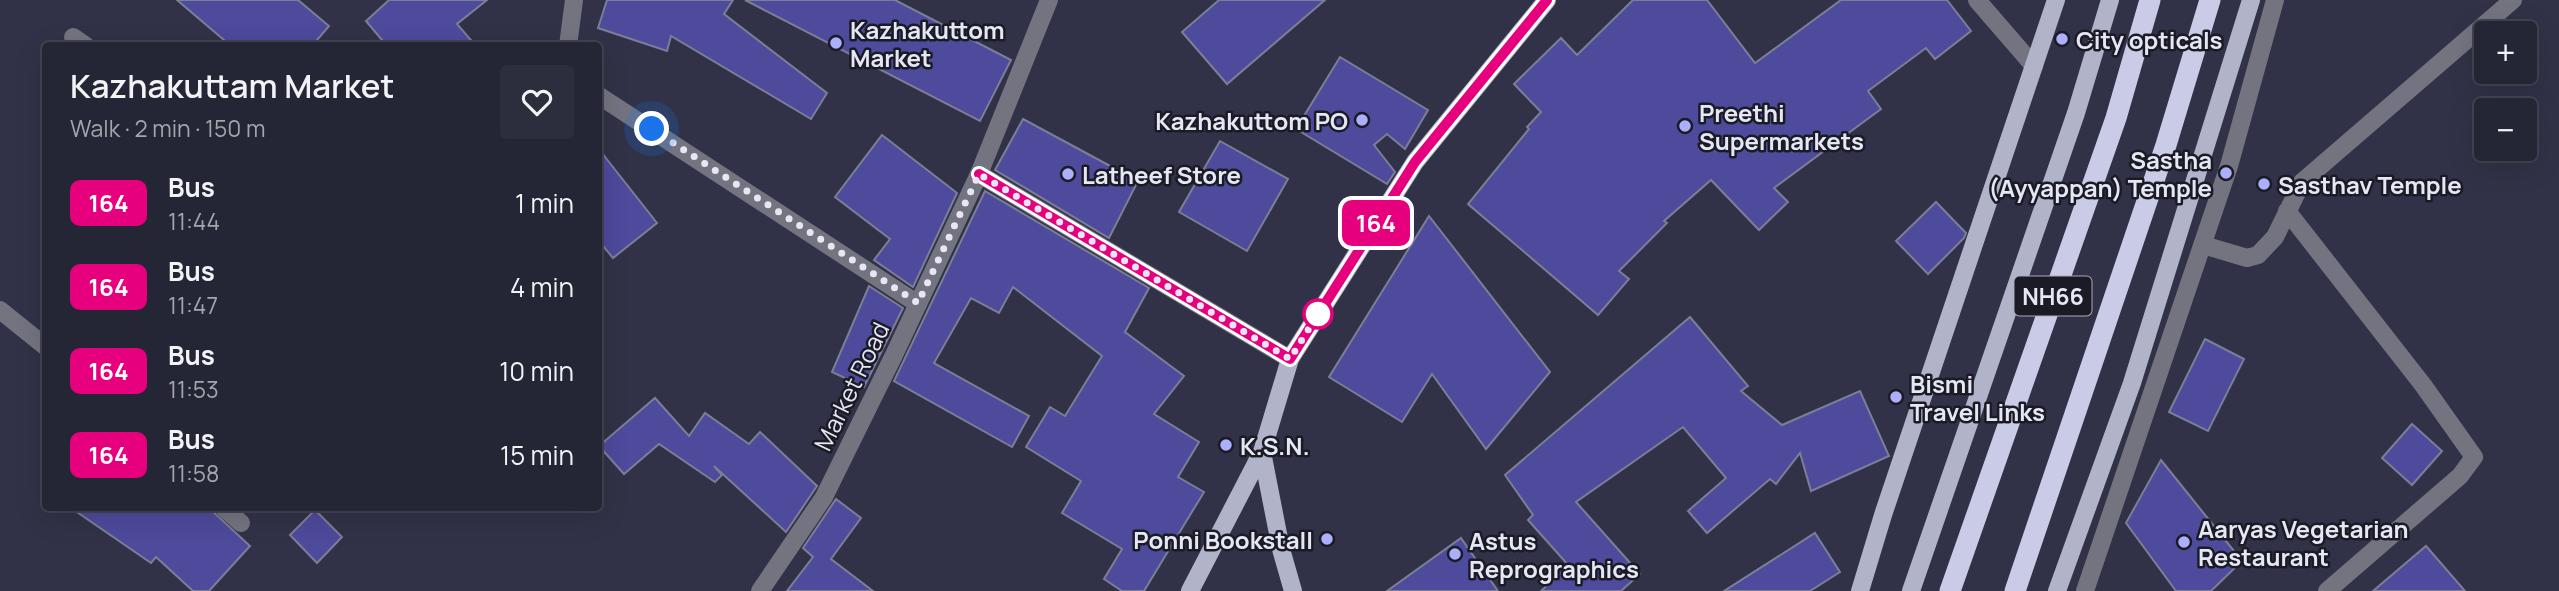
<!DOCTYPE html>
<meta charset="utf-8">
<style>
body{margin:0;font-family:Manrope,sans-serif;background:#2d2e3d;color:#f1f3f6;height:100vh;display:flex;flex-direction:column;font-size:26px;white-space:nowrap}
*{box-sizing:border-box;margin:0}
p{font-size:23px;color:#a3a5ad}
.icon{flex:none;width:38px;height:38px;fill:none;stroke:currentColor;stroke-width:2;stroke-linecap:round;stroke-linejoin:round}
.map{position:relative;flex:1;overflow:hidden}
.sheet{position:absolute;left:42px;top:42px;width:560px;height:469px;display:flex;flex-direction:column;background:#252635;border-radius:7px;box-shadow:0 7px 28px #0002,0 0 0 2px #424350}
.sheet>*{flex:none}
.badge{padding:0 14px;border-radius:10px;font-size:24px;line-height:46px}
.buttons{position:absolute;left:2474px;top:21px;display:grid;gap:14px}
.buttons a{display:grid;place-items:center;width:63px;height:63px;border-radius:7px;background:#252635;box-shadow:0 7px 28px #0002,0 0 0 2px #424350;font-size:35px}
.you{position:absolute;width:35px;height:35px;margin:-18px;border:5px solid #fff;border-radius:50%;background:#1a73e8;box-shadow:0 0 0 10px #1a73e833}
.map>.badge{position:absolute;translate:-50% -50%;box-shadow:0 0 0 4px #fff}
.round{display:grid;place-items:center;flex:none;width:74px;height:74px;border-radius:7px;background:#2d2e3d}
.summary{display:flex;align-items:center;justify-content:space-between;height:119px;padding:0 28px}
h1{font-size:33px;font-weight:600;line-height:52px}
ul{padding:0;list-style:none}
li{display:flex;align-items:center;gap:21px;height:84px;padding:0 28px}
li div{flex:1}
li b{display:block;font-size:26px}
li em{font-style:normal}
li .badge{min-width:77px;font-weight:700;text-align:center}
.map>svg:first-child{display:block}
.building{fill:#4e4a9c;stroke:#7c7e97;stroke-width:2}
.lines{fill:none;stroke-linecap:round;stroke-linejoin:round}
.minor{stroke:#73747f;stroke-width:18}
.major{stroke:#b1b3c9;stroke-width:18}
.highway{stroke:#c9cbe7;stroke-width:21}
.line-casing{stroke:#fff;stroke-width:16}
.line{stroke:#e6007e;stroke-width:10}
.walk{stroke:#e6e7f5;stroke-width:7;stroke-dasharray:0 12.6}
.poi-dot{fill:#acaffb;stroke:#1a1b25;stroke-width:2.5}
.stop-dot{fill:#fff;stroke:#e6007e;stroke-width:3.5}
.labels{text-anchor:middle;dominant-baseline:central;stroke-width:5;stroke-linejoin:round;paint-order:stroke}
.shield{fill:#1a1b25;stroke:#a9aab7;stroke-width:2}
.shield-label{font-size:23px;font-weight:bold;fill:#e6e7f5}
.poi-label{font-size:24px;font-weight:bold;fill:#e6e7f5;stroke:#1a1b25;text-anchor:start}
.street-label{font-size:24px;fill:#e6e7f5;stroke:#1a1b25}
</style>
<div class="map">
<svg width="2559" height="591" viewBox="0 0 2559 591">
<rect width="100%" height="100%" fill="#313247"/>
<!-- building -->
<g class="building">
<polygon points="177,0 298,0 329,26 312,46 231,46"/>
<polygon points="389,0 487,0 457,24 476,46 387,46 366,21"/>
<polygon points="607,0 733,0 724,14 827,93 811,119 671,36 667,51 598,28"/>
<polygon points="745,0 895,0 1011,60 980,121"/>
<polygon points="1219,0 1325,0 1227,84 1182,32"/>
<polygon points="1633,0 1707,0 1755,63 1841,0 1947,0 1971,31 1935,59 1926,48 1868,91 1881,109 1774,188 1788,202 1759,230 1711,180 1664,221 1667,223 1619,271 1629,279 1598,315 1468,204 1529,129 1527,127 1541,112 1514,84 1561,38 1577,55"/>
<polygon points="1340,57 1428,110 1405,149 1387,134 1374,145 1395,172 1387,184 1296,129"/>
<polygon points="1023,119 1138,181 1109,238 995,170"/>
<polygon points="882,135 957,193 913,287 874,260 890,239 835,197"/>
<polygon points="1220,141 1288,179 1247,251 1179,212"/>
<polygon points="598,148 657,223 613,258 598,240"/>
<polygon points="985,191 1149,288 1125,332 1184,376 1154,414 1199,442 1178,477 1204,492 1144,591 1122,591 1104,579 1122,549 1062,513 1081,481 1026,447 1050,407 1065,416 1102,356 1013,287 999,313 971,298 934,363 1029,416 1012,447 894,381"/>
<polygon points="1936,202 1966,233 1964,238 1928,274 1896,241"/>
<polygon points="1429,216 1550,372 1486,449 1432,374 1402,422 1329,377"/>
<polygon points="869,286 903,308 864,387 832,372"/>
<polygon points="1690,317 1748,386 1741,391 1782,425 1860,391 1889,456 1811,491 1800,453 1776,484 1770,479 1707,533 1688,511 1726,478 1683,427 1576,502 1640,574 1621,591 1541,591 1569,566 1528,520 1533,515 1505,475"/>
<polygon points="2205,339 2244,359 2208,431 2169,412"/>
<polygon points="655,398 689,436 705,413 749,444 760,432 817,486 786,532 714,466 722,475 715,482 659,444 624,474 599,446"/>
<polygon points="2412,424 2442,451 2412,485 2382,458"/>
<polygon points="2161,460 2242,561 2211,591 2176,591 2126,523"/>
<polygon points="836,499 861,518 831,559 873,591 787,591 813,557 803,548"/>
<polygon points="71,508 209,508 250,546 209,591 193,591 156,557 151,563"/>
<polygon points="315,510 342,537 317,563 290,535"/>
<polygon points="1815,533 1840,572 1810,591 1724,591"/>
<polygon points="1461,538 1498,591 1387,591"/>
<polygon points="2426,546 2465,591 2373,591"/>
</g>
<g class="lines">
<!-- minor -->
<g class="minor">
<polyline points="1977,0 2034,66"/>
<polyline points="73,37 86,46"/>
<polyline points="568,46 574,0"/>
<polyline points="598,95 918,304"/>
<polyline points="979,174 1290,359"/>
<polyline points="2287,211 2423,385 2474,457 2460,476 2327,591"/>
<polyline points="2203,245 2247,258 2258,255 2275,237 2302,182 2513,0"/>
<polyline points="0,310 46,347"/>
<polyline points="224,508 241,523"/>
<polyline points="760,591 824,497 894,355 979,174 1049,0"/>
<polyline points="2085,591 2229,166 2275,0"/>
</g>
<!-- major -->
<g class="major">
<polyline points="1262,452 1281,549 1293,591"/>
<polyline points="1190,591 1262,452 1290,359 1415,162 1547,0"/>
<polyline points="1860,591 1883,515 2056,0"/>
<polyline points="1911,591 2076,113 2110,0"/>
<polyline points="2057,591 2132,383 2251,0"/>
</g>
<!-- highway -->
<g class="highway">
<polyline points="1950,591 2116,118 2150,0"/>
<polyline points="2015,591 2166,145 2210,0"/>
</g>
</g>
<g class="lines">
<defs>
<polyline id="line" points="979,174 1290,359 1415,162 1547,0"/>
</defs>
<!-- line casing -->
<use href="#line" class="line-casing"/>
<!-- line -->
<use href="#line" class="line"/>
<!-- walk -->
<polyline class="walk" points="652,129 918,303 979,174 1290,359 1318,314"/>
</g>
<!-- markers -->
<g class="poi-dot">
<circle cx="2062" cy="39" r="7"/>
<circle cx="836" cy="43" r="7"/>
<circle cx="1362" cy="120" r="7"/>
<circle cx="1685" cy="126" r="7"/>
<circle cx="2226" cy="173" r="7"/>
<circle cx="1068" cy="174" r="7"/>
<circle cx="2264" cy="184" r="7"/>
<circle cx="1896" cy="397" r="7"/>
<circle cx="1226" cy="445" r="7"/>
<circle cx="1327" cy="539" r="7"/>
<circle cx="2184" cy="542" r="7"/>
<circle cx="1455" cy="554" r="7"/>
</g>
<circle class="stop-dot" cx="1318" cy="314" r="14"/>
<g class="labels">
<!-- shield labels -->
<rect class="shield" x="2014.5" y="276.5" width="77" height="39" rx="5"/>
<g class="shield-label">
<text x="2053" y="296">NH66</text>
</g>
<!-- poi labels -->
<g class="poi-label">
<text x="850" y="29">Kazhakuttom<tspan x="850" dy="28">Market</tspan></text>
<text x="2076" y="39">City opticals</text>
<text x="1699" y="112">Preethi<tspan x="1699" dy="28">Supermarkets</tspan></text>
<text x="1348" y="120" text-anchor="end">Kazhakuttom PO</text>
<text x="2212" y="159" text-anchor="end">Sastha<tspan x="2212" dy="28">(Ayyappan) Temple</tspan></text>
<text x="1082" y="174">Latheef Store</text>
<text x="2278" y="184">Sasthav Temple</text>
<text x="1910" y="383">Bismi<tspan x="1910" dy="28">Travel Links</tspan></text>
<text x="1240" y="445">K.S.N.</text>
<text x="2198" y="528">Aaryas Vegetarian<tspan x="2198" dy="28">Restaurant</tspan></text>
<text x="1313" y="539" text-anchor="end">Ponni Bookstall</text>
<text x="1469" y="540">Astus<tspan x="1469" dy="28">Reprographics</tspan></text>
</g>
<!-- street labels -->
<g class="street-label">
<text transform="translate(851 386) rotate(-64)">Market Road</text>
</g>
</g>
</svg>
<div class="buttons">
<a>+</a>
<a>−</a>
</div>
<div class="you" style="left:652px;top:129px"></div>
<b class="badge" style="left:1376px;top:223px;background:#e6007e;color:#fff">164</b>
<section class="sheet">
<div class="summary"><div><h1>Kazhakuttam Market</h1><p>Walk · 2 min · 150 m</p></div><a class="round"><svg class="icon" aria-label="heart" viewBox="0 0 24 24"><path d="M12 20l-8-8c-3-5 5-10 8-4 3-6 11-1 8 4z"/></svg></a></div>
<ul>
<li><span class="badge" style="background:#e6007e;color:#fff">164</span><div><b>Bus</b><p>11:44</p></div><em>1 min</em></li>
<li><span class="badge" style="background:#e6007e;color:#fff">164</span><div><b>Bus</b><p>11:47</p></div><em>4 min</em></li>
<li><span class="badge" style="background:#e6007e;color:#fff">164</span><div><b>Bus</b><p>11:53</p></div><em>10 min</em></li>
<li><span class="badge" style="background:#e6007e;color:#fff">164</span><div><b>Bus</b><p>11:58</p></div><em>15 min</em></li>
</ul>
</section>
</div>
